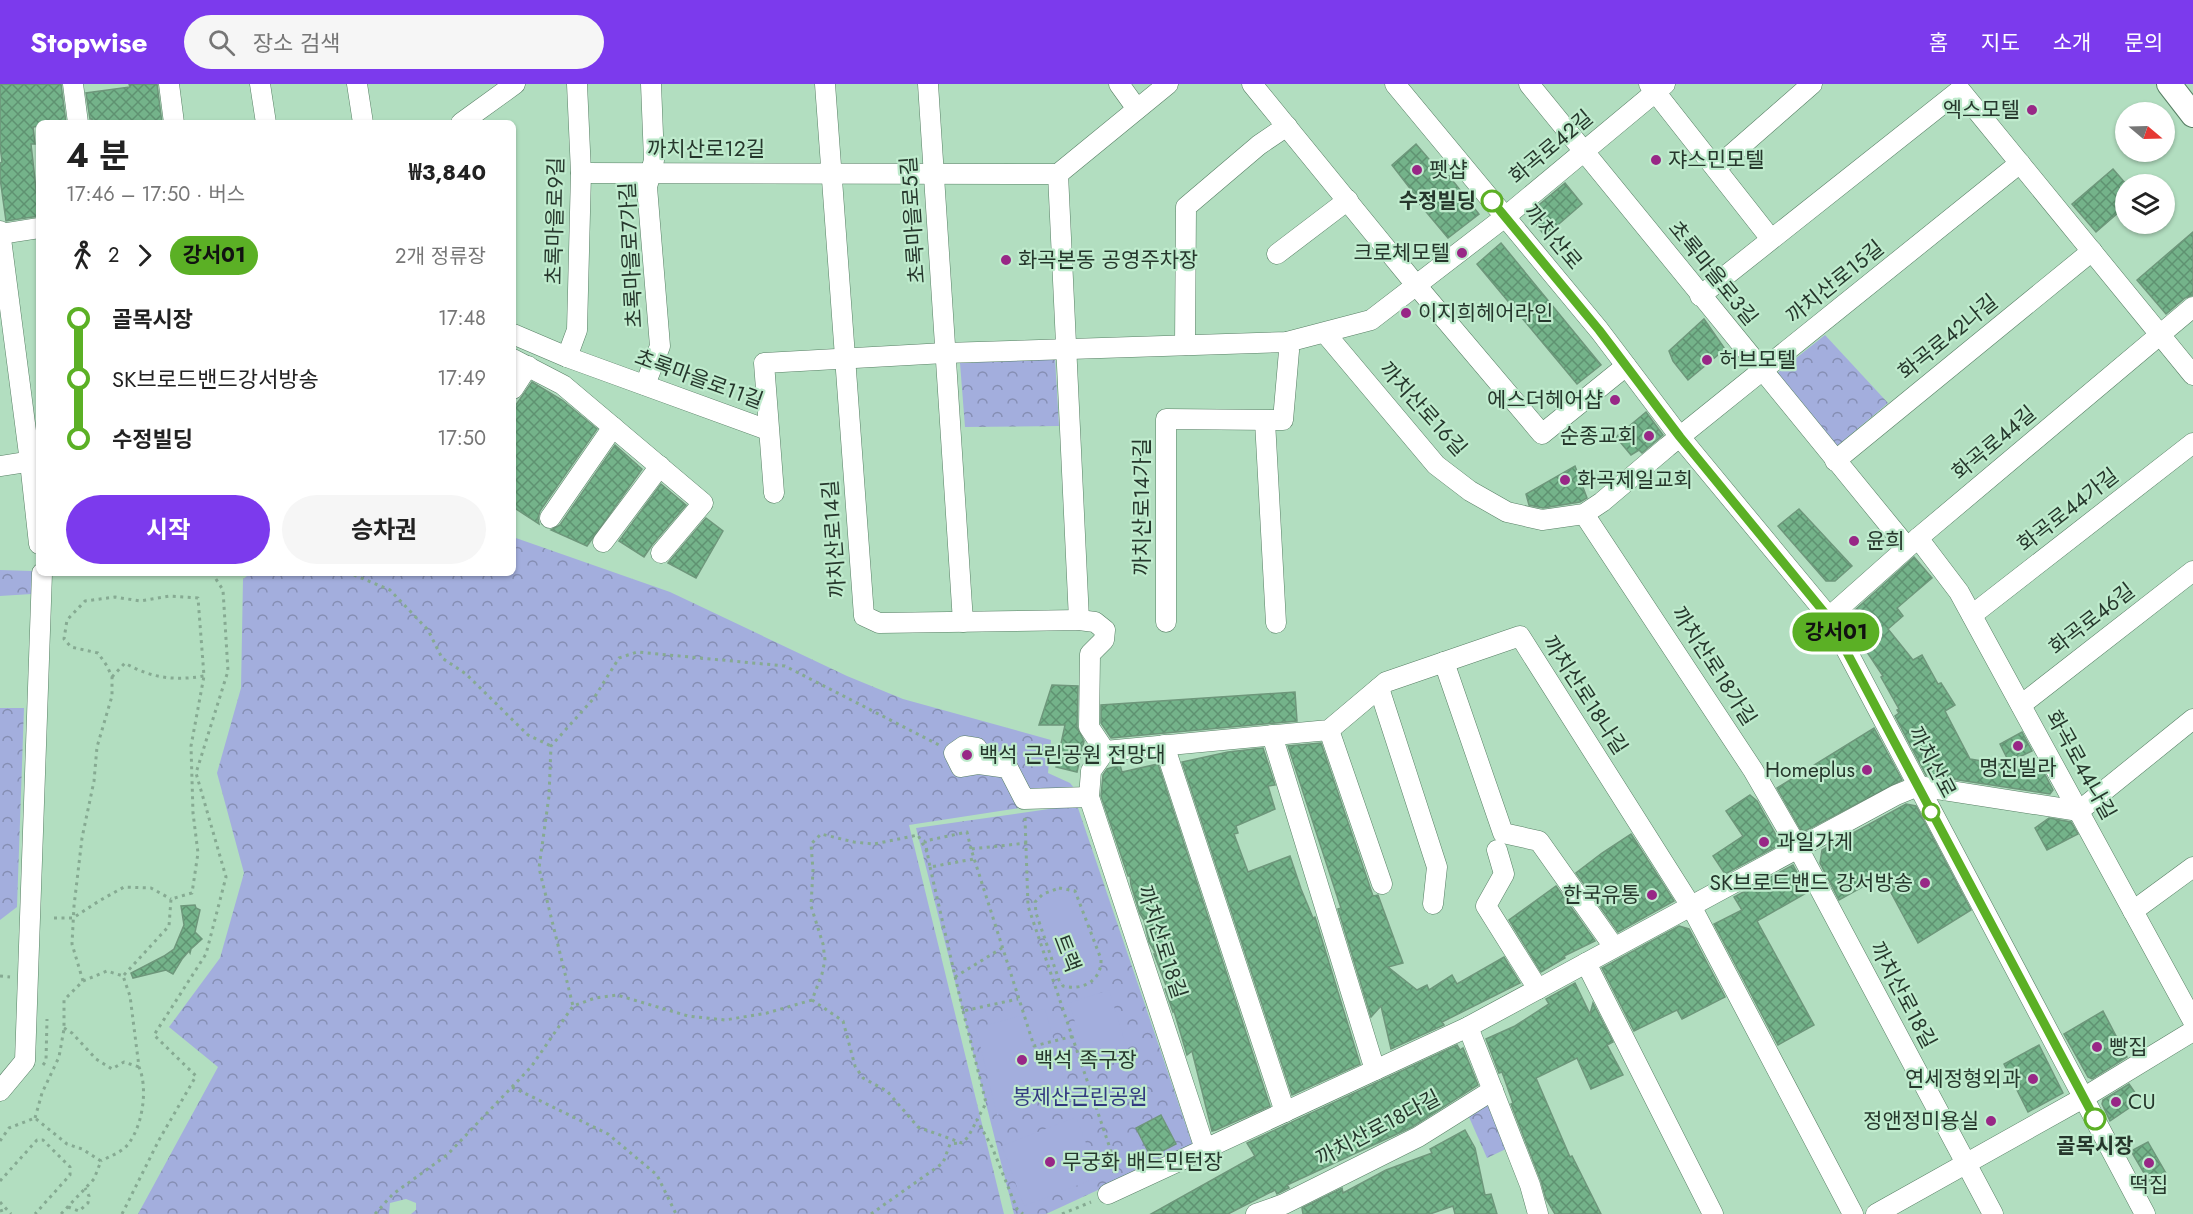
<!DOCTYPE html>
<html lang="ko">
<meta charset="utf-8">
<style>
body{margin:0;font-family:Jost,"Noto Sans KR",sans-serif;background:#f6f6f6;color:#222;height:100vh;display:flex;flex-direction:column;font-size:22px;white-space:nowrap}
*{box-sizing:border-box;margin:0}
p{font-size:20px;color:#767676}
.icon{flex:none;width:33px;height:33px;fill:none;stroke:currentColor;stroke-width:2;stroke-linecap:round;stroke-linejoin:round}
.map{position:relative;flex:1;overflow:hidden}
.side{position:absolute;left:36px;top:36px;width:480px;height:456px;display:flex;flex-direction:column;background:#fff;border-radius:9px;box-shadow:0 2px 4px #0004}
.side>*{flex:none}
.badge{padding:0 12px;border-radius:20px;font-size:21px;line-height:39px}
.needle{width:39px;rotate:109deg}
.tools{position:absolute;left:2115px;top:18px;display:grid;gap:12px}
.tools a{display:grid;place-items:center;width:60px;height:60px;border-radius:50%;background:#fff;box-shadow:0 2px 4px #0004;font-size:30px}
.map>.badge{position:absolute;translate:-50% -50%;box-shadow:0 0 0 3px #fff}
.legs{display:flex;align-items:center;gap:9px;height:66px;padding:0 30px;font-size:20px}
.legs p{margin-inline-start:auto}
.head{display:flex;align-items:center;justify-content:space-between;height:102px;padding:0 30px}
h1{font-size:33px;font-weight:700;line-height:45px}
.action{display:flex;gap:12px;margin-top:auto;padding:12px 30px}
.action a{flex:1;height:69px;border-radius:36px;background:#7c3aed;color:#fff;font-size:24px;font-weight:700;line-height:69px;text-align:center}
.action a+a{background:#f6f6f6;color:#222}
ul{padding:0 30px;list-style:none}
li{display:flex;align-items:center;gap:21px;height:60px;font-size:22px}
li i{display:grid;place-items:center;width:9px;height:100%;margin:0 8px;background:currentColor}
li i::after{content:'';width:15px;height:15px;margin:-8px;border:4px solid;border-radius:50%;background:#fff}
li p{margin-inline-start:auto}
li:first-child i{background:linear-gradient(#0000 50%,currentColor 0)}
li:last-child i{background:linear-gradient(currentColor 50%,#0000 0)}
header{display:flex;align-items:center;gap:36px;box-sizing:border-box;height:84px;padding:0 30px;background:#7c3aed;color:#fff}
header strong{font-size:28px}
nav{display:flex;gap:33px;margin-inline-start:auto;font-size:21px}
.search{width:420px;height:54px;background:#f6f6f6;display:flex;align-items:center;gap:15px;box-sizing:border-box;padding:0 21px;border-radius:33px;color:#767676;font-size:22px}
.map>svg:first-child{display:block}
.forest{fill:url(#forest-crowns)}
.pitch{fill:#a3aedd}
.building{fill:url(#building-cross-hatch);stroke:#6e977b;stroke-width:1.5}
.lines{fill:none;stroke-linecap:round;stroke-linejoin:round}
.minor-casing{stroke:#577f64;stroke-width:21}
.major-casing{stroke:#577f64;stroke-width:26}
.path{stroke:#86aa92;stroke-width:3;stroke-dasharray:3 4.5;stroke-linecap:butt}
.minor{stroke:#fff;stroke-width:20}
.major{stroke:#fff;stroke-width:24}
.line-1-casing{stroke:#fff;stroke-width:14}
.line-1{stroke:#5bb025;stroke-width:9}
.poi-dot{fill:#982786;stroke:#bfebcd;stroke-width:2}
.stop-1-dot{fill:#fff;stroke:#5bb025;stroke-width:3}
.labels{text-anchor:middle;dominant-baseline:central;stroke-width:4.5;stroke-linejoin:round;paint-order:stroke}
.poi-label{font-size:21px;fill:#26372c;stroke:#bfebcd;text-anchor:start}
.street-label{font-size:21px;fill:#26372c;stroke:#bfebcd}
.stop-label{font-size:21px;font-weight:bold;fill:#26372c;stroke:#bfebcd;text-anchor:end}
.park-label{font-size:21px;fill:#323980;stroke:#bfebcd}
</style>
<header>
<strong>Stopwise</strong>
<div class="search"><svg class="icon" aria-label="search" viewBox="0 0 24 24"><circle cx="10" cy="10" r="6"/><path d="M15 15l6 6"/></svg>장소 검색</div>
<nav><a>홈</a><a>지도</a><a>소개</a><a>문의</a></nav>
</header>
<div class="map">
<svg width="2193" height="1130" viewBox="0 0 2193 1130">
<defs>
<pattern id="forest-crowns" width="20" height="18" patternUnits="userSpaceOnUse" patternTransform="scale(1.5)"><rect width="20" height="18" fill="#a3aedd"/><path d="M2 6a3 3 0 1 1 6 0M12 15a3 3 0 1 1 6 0" fill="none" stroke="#858eb3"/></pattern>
<pattern id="building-cross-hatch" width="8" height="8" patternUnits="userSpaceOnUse" patternTransform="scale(1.5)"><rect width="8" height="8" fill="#74b38a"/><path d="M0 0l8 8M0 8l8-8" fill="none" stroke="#5f9271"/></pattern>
</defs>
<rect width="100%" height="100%" fill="#b2dec0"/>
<!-- forest -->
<g class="forest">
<polygon points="1825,251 1888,319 1835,364 1775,291"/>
<polygon points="1055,275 1059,342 965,343 960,279"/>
<polygon points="513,453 670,508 847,592 903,615 1051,656 1048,689 1070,699 1075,705 1072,716 909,741 1004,1130 411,1130 416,1126 416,1119 406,1115 390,1119 389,1130 138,1130 218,983 169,943 220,874 244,789 217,689 241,604 243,495 251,489 513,489"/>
<polygon points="0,486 32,487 32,510 0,512"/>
<polygon points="0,624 24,624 17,823 0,836"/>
<polygon points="1077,721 1193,1062 1046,1130 1014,1130 916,744"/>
<polygon points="1491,1019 1508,1064 1487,1074 1469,1033"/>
</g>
<!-- pitch -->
<g class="pitch">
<path d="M1059,804L1075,807L1101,875C1102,897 1082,907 1063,902L1059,896L1036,829L1035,818L1043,810Z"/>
<polygon points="1109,906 1126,961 1086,973 1069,919"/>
<polygon points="1045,925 1068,1009 997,1031 976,944"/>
<polygon points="1076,1033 1099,1093 1024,1122 1002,1062"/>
</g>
<!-- building -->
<g class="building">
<polygon points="0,0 61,0 66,39 39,39 39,42 33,43 35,60 31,60 39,132 6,137 0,94 0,79 2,78 0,61"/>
<polygon points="129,0 157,0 162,39 92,39 92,35 90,35 86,9 130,3"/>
<polygon points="1416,60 1446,95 1449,92 1479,130 1448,154 1417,117 1419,116 1392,81"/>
<polygon points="2113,85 2126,100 2126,122 2096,148 2072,120"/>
<polygon points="1565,99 1582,120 1545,152 1530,133 1534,125"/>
<polygon points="2193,148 2193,211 2185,214 2166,230 2137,196"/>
<polygon points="1501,159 1601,281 1577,300 1477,180"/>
<polygon points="1704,235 1725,265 1688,296 1673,277 1669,267"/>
<polygon points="532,298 562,316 597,345 540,427 538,434 539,440 513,423 513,325"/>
<polygon points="1646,328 1663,351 1642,369 1639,366 1631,371 1616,353"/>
<polygon points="615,361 642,385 587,462 551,446 560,441"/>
<polygon points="1575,382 1587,414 1580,418 1543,424 1529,421 1526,410"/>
<polygon points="661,400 686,421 652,461 644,473 619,457"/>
<polygon points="1799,425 1852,482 1835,497 1826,497 1778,442"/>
<polygon points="706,434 723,447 696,494 668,479"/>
<polygon points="1914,473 1932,494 1897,524 1903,532 1888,545 1913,576 1922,571 1938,600 1941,599 1955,621 1945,627 1970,675 2043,687 2053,706 2050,710 1926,691 1895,632 1899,629 1897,626 1899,625 1881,593 1883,592 1845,535"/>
<polygon points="1052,601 1078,602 1077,643 1084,657 1077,688 1056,683 1065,641 1039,641"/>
<polygon points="1295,608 1297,637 1111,654 1101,639 1101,621"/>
<polygon points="1874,644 1902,696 1805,747 1801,746 1777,704"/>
<polygon points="2022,648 2032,667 2009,678 2000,660"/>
<polygon points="1321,659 1373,812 1378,811 1403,879 1388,883 1417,906 1427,901 1429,906 1452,891 1457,900 1504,873 1520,899 1442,938 1444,941 1391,965 1381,922 1371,933 1338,825 1341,824 1288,662"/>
<polygon points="1263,664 1275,701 1268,702 1275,725 1236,742 1238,749 1234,750 1248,788 1290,772 1301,805 1313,834 1315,833 1360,980 1292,1011 1182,678 1228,668"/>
<polygon points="1158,680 1270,1022 1216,1046 1212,1047 1192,967 1187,971 1174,927 1173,928 1165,905 1167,904 1154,870 1156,870 1149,858 1144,836 1140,830 1131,801 1130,792 1128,792 1101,712 1103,691 1107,685 1120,681 1122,688"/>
<polygon points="1750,711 1757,717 1781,760 1725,790 1713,772 1743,752 1726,727"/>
<polygon points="1906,720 1916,722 1971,826 1918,859 1882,792 1839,816 1820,779 1822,766"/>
<polygon points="2049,734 2071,738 2078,750 2047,766 2035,744"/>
<polygon points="1631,750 1674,817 1618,848 1576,789 1602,769"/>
<polygon points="1793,781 1808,808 1757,837 1814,941 1778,961 1714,840 1742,826 1734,813"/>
<polygon points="1556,802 1595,857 1564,872 1565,874 1541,888 1509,836"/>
<polygon points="195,821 196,824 200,826 195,848 202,855 191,865 190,869 189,867 182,875 173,890 166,886 133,894 131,889 164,872 174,865 184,841 181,822"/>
<polygon points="1679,842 1689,845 1725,913 1682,935 1677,926 1634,947 1602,884"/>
<polygon points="1575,899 1590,930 1593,919 1613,958 1607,961 1623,991 1591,1005 1577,974 1536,994 1570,1073 1572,1072 1601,1130 1555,1130 1546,1115 1541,1097 1511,1020 1513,1019 1502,988 1499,989 1486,955 1515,942 1549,920 1546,915"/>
<polygon points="2103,927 2127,973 2092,995 2088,993 2064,950"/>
<polygon points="1457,961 1460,966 1463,964 1478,1001 1412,1043 1287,1101 1289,1104 1277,1110 1275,1106 1228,1130 1151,1130 1255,1072 1247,1059"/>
<polygon points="2039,961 2063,1009 2028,1028 2004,980"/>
<polygon points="2129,1000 2136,1010 2128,1015 2132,1022 2110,1037 2102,1020 2103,1016"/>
<polygon points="1161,1031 1176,1060 1151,1073 1136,1044"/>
<polygon points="1465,1046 1475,1064 1485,1111 1491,1110 1497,1130 1455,1130 1453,1122 1430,1130 1303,1130 1302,1124 1342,1104 1343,1109 1386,1086 1432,1069 1430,1065"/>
<polygon points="2148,1058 2167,1091 2151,1101 2131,1067"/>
</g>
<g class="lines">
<defs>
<g id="minor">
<polyline points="73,0 78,39"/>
<polyline points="169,0 174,39"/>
<polyline points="260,0 266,39"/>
<polyline points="357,0 363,39"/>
<polyline points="825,0 864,532 879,539 1079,536 1095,538 1105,546 1104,556 1090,570 1089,643 1105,667"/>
<polyline points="928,0 963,538"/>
<polyline points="1119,0 1137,25"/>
<polyline points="1252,0 1416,201 1542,350 1626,282"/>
<polyline points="1395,0 1599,246 1680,353 1829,533 2145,1130"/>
<polyline points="1529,0 1907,463"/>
<polyline points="1649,0 1771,155"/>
<polyline points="461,39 515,0"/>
<polyline points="1716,84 1812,0"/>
<polyline points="581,89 1058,90 1168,0"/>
<polyline points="1058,90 1079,536"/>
<polyline points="0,147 30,378 39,460"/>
<polyline points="0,150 39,144"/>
<polyline points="1277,170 1348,116"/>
<polyline points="1700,212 1960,6 2193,291"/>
<polyline points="1325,249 1436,381 1470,407 1507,428 1542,436 1584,430 1602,418 1667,363 2020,79"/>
<polyline points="513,250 567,273 768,346"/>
<polyline points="1185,261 1186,123 1259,61 1287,42"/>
<polyline points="567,273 577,246 581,89 577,0"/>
<polyline points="513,275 563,301 703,419 661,469"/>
<polyline points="645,301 660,262 647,103 654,76 651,0"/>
<polyline points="513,305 528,282"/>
<polyline points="1265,337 1276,539"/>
<polyline points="1835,377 2092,167"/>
<polyline points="0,382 39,376"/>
<polyline points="774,409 764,279 945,269 1287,258 1371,236 1505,133 1665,0"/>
<polyline points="1584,430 1753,686 1798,764 1993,1130"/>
<polyline points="550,434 613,343"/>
<polyline points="1918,454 1959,508 2193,937"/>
<polyline points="603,458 660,382"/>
<polyline points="1972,531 2193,359"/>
<polyline points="1829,533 1918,454 2193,223"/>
<polyline points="1166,538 1166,335 1283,336 1289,267 1287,258"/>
<polyline points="1444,578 1503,749 1539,757 1614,863"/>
<polyline points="1379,604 1437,783 1433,820"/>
<polyline points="2021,621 2193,487"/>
<polyline points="1329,646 1382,800"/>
<polyline points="1272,651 1375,986"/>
<polyline points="1164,661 1285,1028"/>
<polyline points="1105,667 1329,646 1386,598 1520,552 1691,822 1853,1130"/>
<polyline points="1105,667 1091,687 1089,713 1205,1065"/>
<polyline points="979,680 961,683 954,669 964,662 977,664 979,680 1008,684 1024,715 1089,713"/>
<polyline points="1497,766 1504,790 1486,822 1538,905"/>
<polyline points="2133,827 2193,783"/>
<polyline points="1586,879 1713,1130"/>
<polyline points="1468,943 1530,1101 1538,1130"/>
<polyline points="0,1007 25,977 42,489"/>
<polyline points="1108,1110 1468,943 1896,711 1918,702 2079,727 2193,635"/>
<polyline points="1256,1130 1284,1120 1418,1053 1493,1006"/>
<polyline points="1876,1130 2083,1014 2193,947"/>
</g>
<polyline id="major" points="2169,0 2193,31"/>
</defs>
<!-- minor casing -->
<use href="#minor" class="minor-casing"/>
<!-- major casing -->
<use href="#major" class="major-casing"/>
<!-- path -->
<g class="path">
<polyline points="339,489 354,491 390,506 428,546 442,574 466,590 528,651 551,662"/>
<path d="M112,593L125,579C151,594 174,597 204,592"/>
<polyline points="1025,734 1028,822 1117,1085"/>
<polyline points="1027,759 971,765 1034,962 1074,952"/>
<polyline points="971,765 967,748 925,757 930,783 974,775"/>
<polyline points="927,768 918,751 874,760 854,758 821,750 811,760 813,786 811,822 823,860 825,876 822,890 812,916 843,937 855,982 863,994 887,1007 918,1043 962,1059 968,1053 977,1036"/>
<polyline points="930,783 963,927 1018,915"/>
<path d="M1059,804L1075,807L1101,875C1102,897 1082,907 1063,902L1059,896L1036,829L1035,818L1043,810Z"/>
<polyline points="54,834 73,834 99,817 124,803 151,804 171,815"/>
<polyline points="0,892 10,893"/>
<polyline points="955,893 1002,864"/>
<polyline points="83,897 72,860 74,822 82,754 94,697 97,663 112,612 112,593 107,582 98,569 71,563 64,555 67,536 85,517 115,513 140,517 170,512 198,514 204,592 191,662 193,729 198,769 192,809 171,815 169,842 123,892"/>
<polyline points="812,916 767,929 725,936 688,932 617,911 595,914 573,922 539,784 549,712 551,662 594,614 619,574 637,568 785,582 939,661"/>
<polyline points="963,927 986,1019 977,1036 992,1063 1017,1125 1023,1130"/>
<polyline points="64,944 72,949 96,975 112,985 124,978 139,983"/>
<polyline points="43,981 46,977 47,935"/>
<polyline points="512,1003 608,1050 657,1091 676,1130"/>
<path d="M35,1034L42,1009L59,973L64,945V916L83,897L107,887L123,892L130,912L139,983C148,1004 143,1040 129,1059C123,1068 110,1072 101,1077"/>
<polyline points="0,1057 9,1044 35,1034 67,1060 82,1065 101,1077 94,1095 61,1130"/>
<polyline points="0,1097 37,1056 43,1056 70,1083 70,1091 35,1130"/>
<polyline points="0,1118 11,1130"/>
<polyline points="68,1123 79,1127 88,1119 89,1112 85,1104"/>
<polyline points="0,1127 6,1125"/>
<polyline points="122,1130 159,1056 196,992 154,951 206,870 226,793 196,689 228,587 223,506 212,489"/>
<polyline points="375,1130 393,1110 447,1071 531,983 573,922"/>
<polyline points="871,1130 943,1079 950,1060 960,1059"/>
<polyline points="1062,1130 1091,1118"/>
</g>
<!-- minor -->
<use href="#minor" class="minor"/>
<!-- major -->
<use href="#major" class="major"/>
</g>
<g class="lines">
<defs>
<polyline id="line-1" points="1492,117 1599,246 1680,353 1828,533 2095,1035"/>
</defs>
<!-- line-1 casing -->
<use href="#line-1" class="line-1-casing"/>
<!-- line-1 -->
<use href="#line-1" class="line-1"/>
</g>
<!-- markers -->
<g class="poi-dot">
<circle cx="2032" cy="26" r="6"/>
<circle cx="1656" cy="76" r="6"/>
<circle cx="1417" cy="86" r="6"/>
<circle cx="1462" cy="169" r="6"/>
<circle cx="1006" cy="176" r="6"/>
<circle cx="1406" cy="229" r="6"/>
<circle cx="1707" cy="276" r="6"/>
<circle cx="1615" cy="316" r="6"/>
<circle cx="1649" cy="352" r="6"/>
<circle cx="1565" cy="396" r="6"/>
<circle cx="1854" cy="457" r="6"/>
<circle cx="2018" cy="662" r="6"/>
<circle cx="967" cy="671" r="6"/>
<circle cx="1867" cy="686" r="6"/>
<circle cx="1764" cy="758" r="6"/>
<circle cx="1925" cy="799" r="6"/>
<circle cx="1652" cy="811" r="6"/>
<circle cx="2097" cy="963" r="6"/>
<circle cx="1022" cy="976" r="6"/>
<circle cx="2033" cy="995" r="6"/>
<circle cx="2116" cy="1018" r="6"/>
<circle cx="1991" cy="1037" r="6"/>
<circle cx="1050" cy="1078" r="6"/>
<circle cx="2149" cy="1079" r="6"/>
</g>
<g class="stop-1-dot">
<circle cx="1492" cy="117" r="10"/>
<circle cx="1931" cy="728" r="8"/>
<circle cx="2095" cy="1035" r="10"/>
</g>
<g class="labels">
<!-- poi labels -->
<g class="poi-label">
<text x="2020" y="26" text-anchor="end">엑스모텔</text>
<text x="1668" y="76">쟈스민모텔</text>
<text x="1429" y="86">펫샵</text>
<text x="1450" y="169" text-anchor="end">크로체모텔</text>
<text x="1018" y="176">화곡본동 공영주차장</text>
<text x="1418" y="229">이지희헤어라인</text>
<text x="1719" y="276">허브모텔</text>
<text x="1603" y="316" text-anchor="end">에스더헤어샵</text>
<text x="1637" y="352" text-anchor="end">순종교회</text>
<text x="1577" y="396">화곡제일교회</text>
<text x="1866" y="457">윤희</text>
<text x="979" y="671">백석 근린공원 전망대</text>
<text x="2018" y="684" text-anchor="middle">명진빌라</text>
<text x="1855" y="686" text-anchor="end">Homeplus</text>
<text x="1776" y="758">과일가게</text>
<text x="1913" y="799" text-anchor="end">SK브로드밴드 강서방송</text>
<text x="1640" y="811" text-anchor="end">한국유통</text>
<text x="2109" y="963">빵집</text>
<text x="1034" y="976">백석 족구장</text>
<text x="2021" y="995" text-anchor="end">연세정형외과</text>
<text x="2128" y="1018">CU</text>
<text x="1979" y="1037" text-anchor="end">정앤정미용실</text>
<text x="1062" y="1078">무궁화 배드민턴장</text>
<text x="2149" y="1101" text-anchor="middle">떡집</text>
</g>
<!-- street labels -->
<g class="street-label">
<text transform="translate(1551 63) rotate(-40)">화곡로42길</text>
<text x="706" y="65">까치산로12길</text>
<text transform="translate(913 136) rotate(-94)">초록마을로5길</text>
<text transform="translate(555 137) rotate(-89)">초록마을로9길</text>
<text transform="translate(1553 153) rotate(50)">까치산로</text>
<text transform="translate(631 171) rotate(-93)">초록마을로7가길</text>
<text transform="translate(1713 189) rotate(51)">초록마을로3길</text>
<text transform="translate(1835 198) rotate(-39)">까치산로15길</text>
<text transform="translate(1948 253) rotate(-39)">화곡로42나길</text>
<text transform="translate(699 295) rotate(20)">초록마을로11길</text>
<text transform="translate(1423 325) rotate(48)">까치산로16길</text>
<text transform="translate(1994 359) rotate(-40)">화곡로44길</text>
<text transform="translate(1142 423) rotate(-90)">까치산로14가길</text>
<text transform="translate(2068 426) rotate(-38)">화곡로44가길</text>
<text transform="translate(834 455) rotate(-94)">까치산로14길</text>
<text transform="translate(2092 535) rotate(-38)">화곡로46길</text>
<text transform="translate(1714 582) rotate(57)">까치산로18가길</text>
<text transform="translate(1585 611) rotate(57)">까치산로18나길</text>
<text transform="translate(1932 678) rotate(62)">까치산로</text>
<text transform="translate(2081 681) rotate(61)">화곡로44나길</text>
<text transform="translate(1162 858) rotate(72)">까치산로18길</text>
<text transform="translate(1067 869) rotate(69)">트랙</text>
<text transform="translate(1903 911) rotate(62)">까치산로18길</text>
<text transform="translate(1378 1044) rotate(-28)">까치산로18다길</text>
</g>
<!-- stop labels -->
<g class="stop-label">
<text x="1476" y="117">수정빌딩</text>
<text x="2095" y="1062" text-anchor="middle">골목시장</text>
</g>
<!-- park labels -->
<g class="park-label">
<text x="1080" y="1013">봉제산근린공원</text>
</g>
</g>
</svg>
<div class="tools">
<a><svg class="needle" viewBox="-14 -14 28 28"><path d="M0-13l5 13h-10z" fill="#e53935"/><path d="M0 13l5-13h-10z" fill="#767676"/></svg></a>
<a><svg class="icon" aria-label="layers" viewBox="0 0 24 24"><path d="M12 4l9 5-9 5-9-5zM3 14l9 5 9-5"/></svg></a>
</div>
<b class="badge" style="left:1836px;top:548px;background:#5bb025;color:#111">강서01</b>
<section class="side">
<div class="head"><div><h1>4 분</h1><p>17:46 – 17:50 · 버스</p></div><b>₩3,840</b></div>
<div class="legs"><svg class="icon" aria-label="walk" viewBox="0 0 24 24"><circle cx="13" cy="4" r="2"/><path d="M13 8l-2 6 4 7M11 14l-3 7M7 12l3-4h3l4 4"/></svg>2<svg class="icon" aria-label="forward" viewBox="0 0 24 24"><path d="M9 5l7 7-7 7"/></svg><b class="badge" style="background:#5bb025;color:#111">강서01</b><p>2개 정류장</p></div>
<ul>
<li><i style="color:#5bb025"></i><b>골목시장</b><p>17:48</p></li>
<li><i style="color:#5bb025"></i><span>SK브로드밴드강서방송</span><p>17:49</p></li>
<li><i style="color:#5bb025"></i><b>수정빌딩</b><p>17:50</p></li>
</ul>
<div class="action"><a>시작</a><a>승차권</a></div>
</section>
</div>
